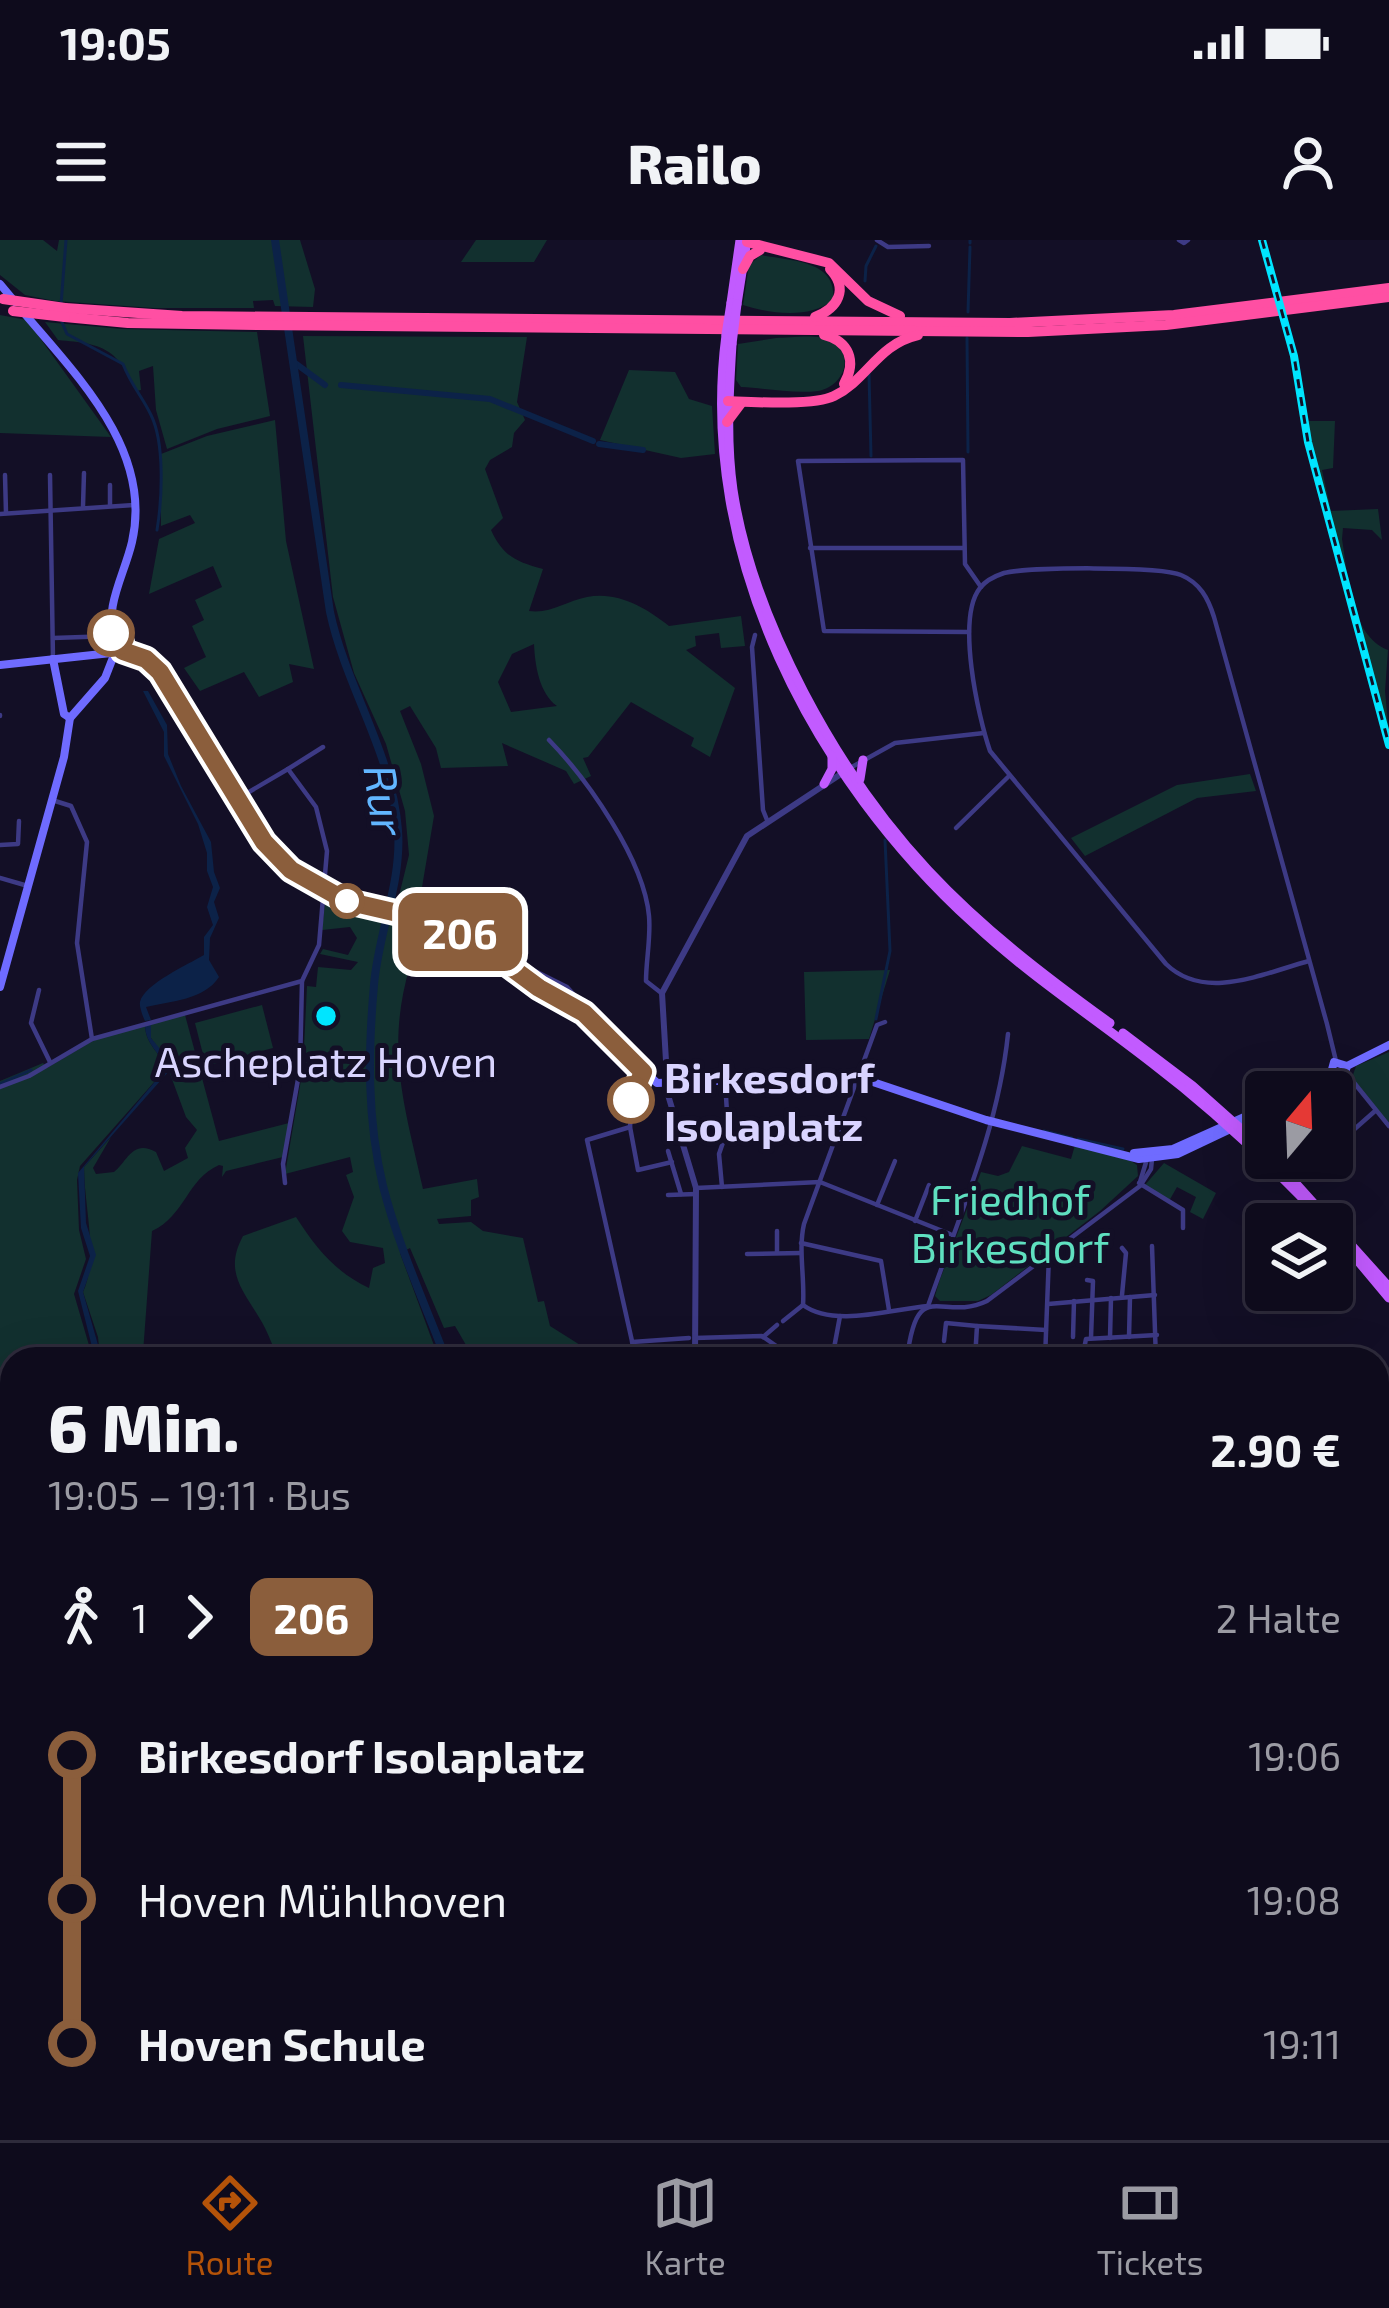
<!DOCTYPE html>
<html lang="de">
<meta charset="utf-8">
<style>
body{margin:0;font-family:"Exo 2",sans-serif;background:#1c1929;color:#f1f3f6;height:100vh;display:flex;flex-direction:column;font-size:45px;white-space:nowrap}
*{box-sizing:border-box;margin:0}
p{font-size:39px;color:#9b9ba3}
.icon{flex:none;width:66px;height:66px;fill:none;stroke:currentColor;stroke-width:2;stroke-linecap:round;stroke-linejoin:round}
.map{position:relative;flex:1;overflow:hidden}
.drawer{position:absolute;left:0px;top:1107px;width:1389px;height:795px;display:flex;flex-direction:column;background:#0e0b1c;border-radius:36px 36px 0 0;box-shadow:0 12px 48px #0002,0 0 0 3px #2e2b3b}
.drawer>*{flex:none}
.badge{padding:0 24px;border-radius:18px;font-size:42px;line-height:78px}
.needle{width:78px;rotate:19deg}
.tools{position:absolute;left:1245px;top:831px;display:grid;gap:24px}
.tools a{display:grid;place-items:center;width:108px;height:108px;border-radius:12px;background:#0e0b1c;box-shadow:0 12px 48px #0002,0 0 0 3px #2e2b3b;font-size:60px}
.map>.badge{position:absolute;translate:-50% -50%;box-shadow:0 0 0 6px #fff}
.legs{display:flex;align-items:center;gap:18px;height:132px;padding:0 48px;font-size:39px}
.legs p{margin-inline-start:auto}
.headline{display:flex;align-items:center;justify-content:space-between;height:204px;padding:0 48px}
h1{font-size:66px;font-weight:800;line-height:90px}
ul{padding:0 48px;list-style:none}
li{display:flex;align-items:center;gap:42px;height:144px;font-size:45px}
li i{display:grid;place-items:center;width:18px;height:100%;margin:0 15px;background:currentColor}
li i::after{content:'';width:30px;height:30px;margin:-15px;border:9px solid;border-radius:50%;background:#0e0b1c}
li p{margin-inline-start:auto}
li:first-child i{background:linear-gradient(#0000 50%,currentColor 0)}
li:last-child i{background:linear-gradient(currentColor 50%,#0000 0)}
.status{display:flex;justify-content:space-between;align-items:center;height:84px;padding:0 60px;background:#0e0b1c;direction:ltr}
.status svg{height:33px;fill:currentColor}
header{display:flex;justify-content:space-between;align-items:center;height:156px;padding:0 48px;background:#0e0b1c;font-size:54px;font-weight:800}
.menu{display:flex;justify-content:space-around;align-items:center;height:168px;border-top:3px solid #2e2b3b;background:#0e0b1c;font-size:33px;color:#9b9ba3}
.menu a{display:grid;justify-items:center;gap:6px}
.menu .on{color:#b45309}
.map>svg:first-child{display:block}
.green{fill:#12302f;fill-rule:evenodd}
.water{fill:#0c2248}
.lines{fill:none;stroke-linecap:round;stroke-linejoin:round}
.stream{stroke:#0c2248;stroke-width:3}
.canal{stroke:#0c2248;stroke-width:6}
.river{stroke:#0c2248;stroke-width:8}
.minor{stroke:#3d3a85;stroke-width:4.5}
.tertiary{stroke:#3d3a85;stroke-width:6}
.secondary{stroke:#6f6bff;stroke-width:8}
.primary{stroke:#c25bff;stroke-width:9}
.motorway{stroke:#ff4fa3;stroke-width:10}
.rail-casing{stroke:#00e5ff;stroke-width:8}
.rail{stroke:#130f26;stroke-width:3;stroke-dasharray:9;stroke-linecap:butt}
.primary-bridge{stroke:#c25bff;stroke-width:9}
.motorway-bridge{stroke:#ff4fa3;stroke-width:10}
.line-1-casing{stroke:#fff;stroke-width:27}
.line-1{stroke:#8b5e3c;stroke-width:18}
.stop-1-dot{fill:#fff;stroke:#8b5e3c;stroke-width:6}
.poi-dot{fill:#00e5ff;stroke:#130f26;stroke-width:4.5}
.labels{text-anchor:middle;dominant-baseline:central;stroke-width:10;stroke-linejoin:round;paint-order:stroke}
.poi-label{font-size:42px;fill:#d9d4ff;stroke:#130f26}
.stop-label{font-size:42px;font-weight:bold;fill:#d9d4ff;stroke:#130f26;text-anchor:start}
.park-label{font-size:42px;fill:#5fe0c0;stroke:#130f26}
.water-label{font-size:45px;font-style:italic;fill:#62b6ff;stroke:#130f26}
</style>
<div class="status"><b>19:05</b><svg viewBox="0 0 49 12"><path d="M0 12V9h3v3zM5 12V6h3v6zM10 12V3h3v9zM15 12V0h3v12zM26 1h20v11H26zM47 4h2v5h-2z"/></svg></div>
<header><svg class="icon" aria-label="menu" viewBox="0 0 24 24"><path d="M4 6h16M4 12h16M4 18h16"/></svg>Railo<svg class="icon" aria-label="person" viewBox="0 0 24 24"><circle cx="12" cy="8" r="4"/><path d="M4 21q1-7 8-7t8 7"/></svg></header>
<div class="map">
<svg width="1389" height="1900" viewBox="0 0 1389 1900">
<rect width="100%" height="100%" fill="#130f26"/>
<!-- green -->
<g class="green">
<polygon points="0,0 43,0 57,11 59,0 300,0 315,49 313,67 275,66 273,60 253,61 254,68 154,68 55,61 25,55 0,35"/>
<polygon points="476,0 547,0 534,22 461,22"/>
<path d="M761,15C791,21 838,20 833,60C810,79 771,74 743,65L749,25Z"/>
<polygon points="0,75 27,80 111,197 0,193"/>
<path d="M45,82L122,89L257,92L270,176L217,189L167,209L156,170L153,126L139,131L141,150L136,151C117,108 104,104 58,100Z"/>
<path d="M303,96L527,97L517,162L525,180L514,193L512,207L490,220L485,229L503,278L491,290C503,316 516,322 543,329L529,371C551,374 566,361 587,357C618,351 646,368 669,386L741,376L745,406L721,408L719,393L695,396L696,406L686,410L735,448L710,517L691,506L694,498L631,462L588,517L583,518L591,536L574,544L566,531L502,503L508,526L441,528L436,508L410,466L400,471L421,524L434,576L418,671L396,668L409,615L405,571L386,504L354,433L333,357ZM534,404C535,425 539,453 557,466L511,472L498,442L512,414Z"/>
<path d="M776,98C792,98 819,93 833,102C856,117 842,147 818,151C794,154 765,148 741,147L736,140L738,104Z"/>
<polygon points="629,130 675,132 689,159 712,166 715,214 681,218 600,200"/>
<polygon points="275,180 286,301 314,429 289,424 293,442 259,457 244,432 200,451 184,428 206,417 192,386 204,380 195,360 222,347 213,326 149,354 159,299 195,283 190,275 161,286 161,214 207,196"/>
<path d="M1304,181H1335L1333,228L1322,230L1331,271L1378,269L1382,300L1372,290L1343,288L1342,299C1348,335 1350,395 1388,410L1385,451L1389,494Z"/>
<polygon points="1250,534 1256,551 1197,558 1085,616 1071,598 1177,545"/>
<path d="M328,661L434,688C417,696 415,710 410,726C385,810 405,867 423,949L477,939L479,957L471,960V976L437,979L439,984L471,982L483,991L523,998L538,1062L544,1061L550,1086L596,1115L594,1119H463L466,1105L455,1086L444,1088L410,1008L400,1013L439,1119L277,1116C272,1104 267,1090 260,1079C242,1049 224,1031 243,996L296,977C316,1008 335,1032 369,1048L373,1028L385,1023L383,1008L350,1002L342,991L354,957L346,935L353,932L350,917L285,934L303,828L307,746L316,747L318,727L351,730L358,722L320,714L323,709L348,715L357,698L350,687L322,690L325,663Z"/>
<polygon points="890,730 869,799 806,800 804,732"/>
<polygon points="262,765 273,808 206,826 195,783"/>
<path d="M185,775L219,901L289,883L283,917L226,931L222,937L223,926L219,925C187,939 185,976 152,991L143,1113L110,1112L100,1116L98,1097L83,1052C99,1017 84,967 84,927L111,897L93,928L96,934L114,932C128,920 133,899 156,912L164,931L188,918L185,908L197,890L186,877L169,831L171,827L151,798V783Z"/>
<path d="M145,784C145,808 164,811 163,832L80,926L77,940L79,990L86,1019L74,1054L93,1119H12V1262L0,1268V841L43,823L47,828L96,799Z"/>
<polygon points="1389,812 1389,883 1352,838 1356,826"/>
<polygon points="1075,905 1131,921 1137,925 1138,936 1100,971 991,1055 978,1061 940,1061 935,1056 939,1042 981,932 998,936 1009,932 1022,906 1071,919"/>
<polygon points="1164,923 1216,953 1203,979 1190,972 1196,957 1177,947 1169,961 1145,945"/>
<polygon points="0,1663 12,1664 12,1740 2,1742 2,1799 12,1826 12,1890 36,1890 40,1900 0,1900"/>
<polygon points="208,1890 418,1890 418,1900 211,1900"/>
<polygon points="472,1890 626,1890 630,1900 472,1900"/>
</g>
<!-- water -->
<g class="water">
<path d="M143,451H148L167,485L168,514L181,546L211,602L214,632L220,648L214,662L219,678L210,698L209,720L219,737C204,760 171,761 146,767L151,780L145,781C143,777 139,766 140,762C144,744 189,724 204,715V697L213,685L207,667L213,647L207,631V613L198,584L164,516V492Z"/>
<path d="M151,783V798L166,816L169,831L84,927L86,983L96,1015L83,1052L102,1119H95L78,1051L90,1016L81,988L78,933L163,832C164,811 145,808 145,784Z"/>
</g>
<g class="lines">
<!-- stream -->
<g class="stream">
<polyline points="970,3 970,0"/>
<polyline points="865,41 866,26 876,6"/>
<polyline points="61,65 66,0"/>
<polyline points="968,72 970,7"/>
<path d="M61,80L67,94L123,124C131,145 142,156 151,175C165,203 162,260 157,290"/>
<polyline points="967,98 968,212"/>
<polyline points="869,134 871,216"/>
<polyline points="876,779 890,711 885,600"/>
<polyline points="0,844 31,830"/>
<polyline points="1044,891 1072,898"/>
<polyline points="1078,899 1123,909"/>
<polyline points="442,1110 458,1119"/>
<polyline points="0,1173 0,1179"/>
<polyline points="0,1202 12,1194"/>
<polyline points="391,1900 398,1890"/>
</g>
<!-- canal -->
<g class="canal">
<polyline points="295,123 325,145"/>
<polyline points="341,145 490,159 593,201"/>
<polyline points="599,204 643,210"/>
<polyline points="765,1900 766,1890"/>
</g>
<!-- river -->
<g class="river">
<path d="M275,0L330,372C346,447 392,513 398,590C402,643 378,693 374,745C368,812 367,879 383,946C398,1005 424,1062 446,1119"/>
<polyline points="423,1890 424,1900"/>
</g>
<!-- minor -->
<g class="minor">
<polyline points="877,0 888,7 929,6"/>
<polyline points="1179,0 1184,3 1188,0"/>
<polyline points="5,235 6,273"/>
<polyline points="50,235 53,419"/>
<polyline points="110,265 110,245"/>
<polyline points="83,266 84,233"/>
<polyline points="0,274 134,265"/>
<polyline points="810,308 964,308"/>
<polyline points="969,392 824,391 798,221 963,220 965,324 981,347"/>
<polyline points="755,395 752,407 763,570 767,580"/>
<polyline points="53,398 112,396"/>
<polyline points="0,475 0,476"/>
<path d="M549,500C588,540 644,620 649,676C651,697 646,720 646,741L660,752"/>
<polyline points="850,528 895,503 984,493"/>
<polyline points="288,529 323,507"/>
<polyline points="52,560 71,566 87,602 77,703 92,799"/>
<polyline points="956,588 1008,537"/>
<polyline points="0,605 18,604 19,581"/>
<polyline points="0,638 28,646"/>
<path d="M1309,721C1264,733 1205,762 1166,724L990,511C978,476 956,378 980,348C986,340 995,336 1004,333C1027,327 1161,326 1181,335C1200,343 1208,358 1214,377L1327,784L1336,821"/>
<polyline points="527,727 567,747 576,757 575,766"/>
<polyline points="39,750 31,783 50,822"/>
<polyline points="1347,834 1389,886"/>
<polyline points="0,847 29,836 92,799 302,741 319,705 327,611 316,567 288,529 237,559"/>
<polyline points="630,887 638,930 672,922"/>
<polyline points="1332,909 1375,871"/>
<polyline points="668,911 681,954"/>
<polyline points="1140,942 1147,919"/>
<polyline points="285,943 283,924 300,828 302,741"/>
<polyline points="1139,943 1183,970 1183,988"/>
<polyline points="722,947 719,914 728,888 725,841"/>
<polyline points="696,948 820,942 950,994"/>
<polyline points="668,955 696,954"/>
<polyline points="877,965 895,921"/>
<polyline points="915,981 929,945"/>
<polyline points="801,1003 881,1021 889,1070"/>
<polyline points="1152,1006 1156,1119"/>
<polyline points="777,1012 777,991"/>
<polyline points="747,1014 801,1013"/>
<polyline points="1087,1040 1093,1041 1091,1098"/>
<polyline points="1122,1055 1126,1013 1122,1008"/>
<polyline points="1048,1064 1155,1055"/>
<path d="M803,1065C834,1088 892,1069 928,1066C959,976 998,890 1008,794"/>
<path d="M803,1065C805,1038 798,1010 804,984L877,785L885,782"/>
<polyline points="783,1081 803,1065"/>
<polyline points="977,1086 1046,1090"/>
<polyline points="763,1097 777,1085"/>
<polyline points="1073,1097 1074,1061"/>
<polyline points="1129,1097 1130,1057"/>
<polyline points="695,1098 762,1096 795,1119"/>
<polyline points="1110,1098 1111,1058"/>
<polyline points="944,1101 946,1083 977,1086 975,1119"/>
<polyline points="632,1102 689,1098"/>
<polyline points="636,1119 587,900 630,887 633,849 643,832"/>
<polyline points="832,1119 840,1076"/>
<path d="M907,1119C917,1034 941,1083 987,1061L1140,946L1151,929L1152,919"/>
<polyline points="1045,1119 1049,1015"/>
<polyline points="1082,1119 1086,1099 1157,1095"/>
<polyline points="11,1425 12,1409"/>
<polyline points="0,1456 3,1438 12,1424"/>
<polyline points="1377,1616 1389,1622"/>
<polyline points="1168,1900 1169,1890"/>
</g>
<!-- tertiary -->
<g class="tertiary">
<polyline points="695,1119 696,948 668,855 662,753 747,596 847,530"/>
<polyline points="944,1890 950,1900"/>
<polyline points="887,1900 889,1890"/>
<polyline points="891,1900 894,1890"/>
</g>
<!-- secondary -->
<g class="secondary">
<polyline points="0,44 15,62"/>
<path d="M24,73C78,137 153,211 132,302C124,336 104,366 114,402"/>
<circle cx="116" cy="408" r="7"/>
<polyline points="123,411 145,419 160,432 261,598 291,630 350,662 432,681 470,697 539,747 584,773 657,843 855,836 986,880 1139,919 1178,914 1254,878 1266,868"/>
<polyline points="53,419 64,474 70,478"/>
<polyline points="0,425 111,413"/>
<polyline points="0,747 64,517 70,478 105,438 114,415"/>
<polyline points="1331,833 1334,822 1347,826"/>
<polyline points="1294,852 1331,833 1337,838 1344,837 1347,826 1389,805"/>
<polyline points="1134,913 1173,909 1260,870"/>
<polyline points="0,1526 12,1545"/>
<polyline points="203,1890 205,1900"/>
</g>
<!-- primary -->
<g class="primary">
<polyline points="731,63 740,0"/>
<polyline points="737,64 747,0"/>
<path d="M726,95C697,316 813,538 974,684C1030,736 1093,777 1153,824C1216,872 1273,926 1327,984"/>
<path d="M732,104C729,153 726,201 733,250C753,380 838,534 928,630C982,688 1045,736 1110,783"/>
<polyline points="860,539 863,520"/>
<polyline points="824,544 832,529 832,516"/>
<polyline points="1123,793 1193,846 1266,911"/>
<polyline points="1273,918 1389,1047"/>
<polyline points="1332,990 1389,1058"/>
</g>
<!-- motorway -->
<g class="motorway">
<polyline points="747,2 829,23 868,61 900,76"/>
<polyline points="743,29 750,16 760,10"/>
<polyline points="65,68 182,76 1010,83 1174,75 1389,48"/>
<polyline points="65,77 128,83 257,85 1028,92 1166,85 1389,57"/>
<path d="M815,77C838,68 849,49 830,29"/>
<path d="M824,95C849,101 857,121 844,144"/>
<path d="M728,161C753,162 813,166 834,156C867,140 878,104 918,95"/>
<polyline points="727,182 742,162"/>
</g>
<defs>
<polyline id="rail" points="1262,0 1294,116 1308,202 1389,505"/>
</defs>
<!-- rail casing -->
<use href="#rail" class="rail-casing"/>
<!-- rail -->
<use href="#rail" class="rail"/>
<!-- primary-bridge -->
<g class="primary-bridge">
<polyline points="726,95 731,63"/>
<polyline points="732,104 737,64"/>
</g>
<!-- motorway-bridge -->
<g class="motorway-bridge">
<polyline points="3,59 65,68"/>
<polyline points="13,71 65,77"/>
</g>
</g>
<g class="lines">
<defs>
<polyline id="line-1" points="111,393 114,402 122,404 123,411 146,419 160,432 264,602 291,630 346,661 432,681 470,697 539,748 584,773 643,832 631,860"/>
</defs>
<!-- line-1 casing -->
<use href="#line-1" class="line-1-casing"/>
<!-- line-1 -->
<use href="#line-1" class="line-1"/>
</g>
<!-- markers -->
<g class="stop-1-dot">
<circle cx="111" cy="393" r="21"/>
<circle cx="347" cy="661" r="15"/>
<circle cx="631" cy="860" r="21"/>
</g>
<circle class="poi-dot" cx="326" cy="776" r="12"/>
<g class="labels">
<!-- poi labels -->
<g class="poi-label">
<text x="326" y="820">Ascheplatz Hoven</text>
</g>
<!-- stop labels -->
<g class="stop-label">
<text x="664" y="836">Birkesdorf<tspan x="664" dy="48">Isolaplatz</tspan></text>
</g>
<!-- park labels -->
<g class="park-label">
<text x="1010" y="958">Friedhof<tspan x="1010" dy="48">Birkesdorf</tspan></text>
</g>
<!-- water labels -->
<g class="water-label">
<text transform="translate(386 560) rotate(82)">Rur</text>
</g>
</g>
</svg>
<div class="tools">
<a><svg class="needle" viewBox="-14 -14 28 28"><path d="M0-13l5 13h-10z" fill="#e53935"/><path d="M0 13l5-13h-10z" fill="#9b9ba3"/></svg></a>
<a><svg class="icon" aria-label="layers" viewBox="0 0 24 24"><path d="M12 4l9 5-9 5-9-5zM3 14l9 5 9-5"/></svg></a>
</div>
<b class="badge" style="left:460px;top:692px;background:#8b5e3c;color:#fff">206</b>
<section class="drawer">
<div class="headline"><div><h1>6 Min.</h1><p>19:05 – 19:11 · Bus</p></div><b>2.90 €</b></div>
<div class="legs"><svg class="icon" aria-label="walk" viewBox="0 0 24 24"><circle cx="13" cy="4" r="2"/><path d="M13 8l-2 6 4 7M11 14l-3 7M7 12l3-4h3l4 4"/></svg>1<svg class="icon" aria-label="forward" viewBox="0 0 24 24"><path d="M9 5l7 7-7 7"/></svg><b class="badge" style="background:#8b5e3c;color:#fff">206</b><p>2 Halte</p></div>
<ul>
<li><i style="color:#8b5e3c"></i><b>Birkesdorf Isolaplatz</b><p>19:06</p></li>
<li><i style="color:#8b5e3c"></i><span>Hoven Mühlhoven</span><p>19:08</p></li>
<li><i style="color:#8b5e3c"></i><b>Hoven Schule</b><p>19:11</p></li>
</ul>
</section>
</div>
<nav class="menu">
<a class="on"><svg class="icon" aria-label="directions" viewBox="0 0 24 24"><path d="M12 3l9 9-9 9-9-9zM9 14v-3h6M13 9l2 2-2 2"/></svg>Route</a>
<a><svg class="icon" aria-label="map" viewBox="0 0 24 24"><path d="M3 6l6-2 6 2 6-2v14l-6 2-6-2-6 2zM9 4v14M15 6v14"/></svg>Karte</a>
<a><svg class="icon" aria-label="tickets" viewBox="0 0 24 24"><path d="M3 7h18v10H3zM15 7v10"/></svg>Tickets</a>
</nav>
